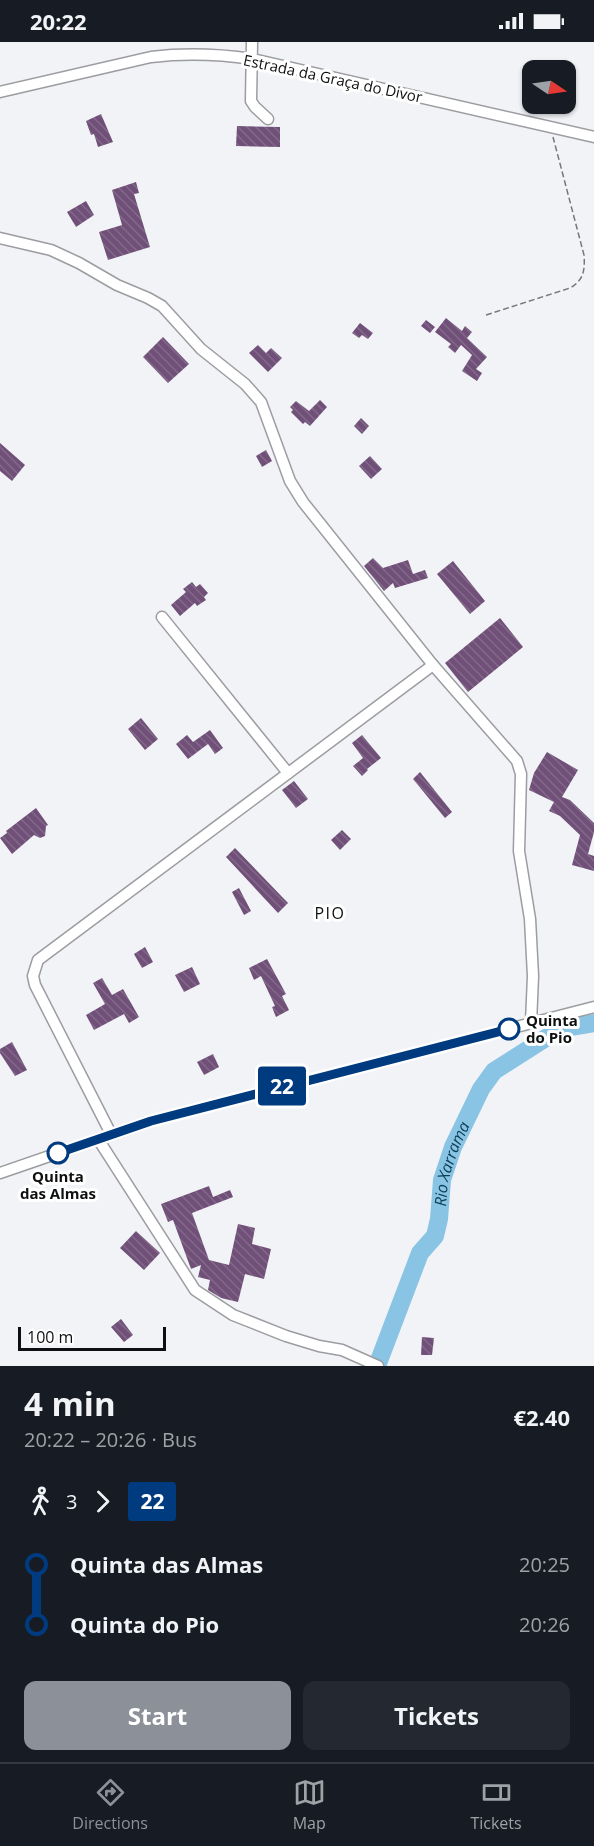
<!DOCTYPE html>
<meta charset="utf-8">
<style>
body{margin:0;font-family:"Open Sans",sans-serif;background:#242831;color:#f1f3f6;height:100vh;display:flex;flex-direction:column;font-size:22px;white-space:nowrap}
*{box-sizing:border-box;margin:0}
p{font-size:20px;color:#9ea1a6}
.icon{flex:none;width:33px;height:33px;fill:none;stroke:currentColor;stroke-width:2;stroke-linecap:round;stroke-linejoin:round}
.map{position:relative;height:1324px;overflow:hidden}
.sheet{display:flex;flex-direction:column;background:#171b24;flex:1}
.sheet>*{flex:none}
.badge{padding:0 12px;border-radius:4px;font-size:21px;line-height:39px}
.needle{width:39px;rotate:103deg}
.tools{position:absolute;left:522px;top:18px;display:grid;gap:12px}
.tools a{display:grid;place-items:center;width:54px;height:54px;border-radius:12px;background:#171b24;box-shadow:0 2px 4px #0004;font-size:30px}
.scale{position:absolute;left:18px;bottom:15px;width:148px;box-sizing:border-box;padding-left:6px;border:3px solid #0e0f10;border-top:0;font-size:16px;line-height:21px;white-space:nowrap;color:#0e0f10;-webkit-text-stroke:4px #fff;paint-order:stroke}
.map>.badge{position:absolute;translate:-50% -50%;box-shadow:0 0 0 3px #fff}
.legs{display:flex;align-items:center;gap:9px;height:66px;padding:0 24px;font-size:20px}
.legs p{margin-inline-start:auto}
.summary{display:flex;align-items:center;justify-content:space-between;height:102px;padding:0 24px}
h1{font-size:33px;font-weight:700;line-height:45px}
.primary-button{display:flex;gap:12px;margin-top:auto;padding:12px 24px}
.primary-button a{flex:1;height:69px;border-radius:12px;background:#8c9099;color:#fff;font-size:24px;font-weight:700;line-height:69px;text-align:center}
.primary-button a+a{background:#242831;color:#f1f3f6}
ul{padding:0 24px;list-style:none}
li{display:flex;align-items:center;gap:21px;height:60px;font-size:22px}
li i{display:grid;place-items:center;width:9px;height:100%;margin:0 8px;background:currentColor}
li i::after{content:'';width:15px;height:15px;margin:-8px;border:4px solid;border-radius:50%;background:#171b24}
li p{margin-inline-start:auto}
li:first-child i{background:linear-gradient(#0000 50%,currentColor 0)}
li:last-child i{background:linear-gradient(currentColor 50%,#0000 0)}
.status{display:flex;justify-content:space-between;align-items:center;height:42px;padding:0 30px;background:#171b24;direction:ltr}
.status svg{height:16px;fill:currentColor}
.menu{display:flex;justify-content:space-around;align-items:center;height:84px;border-top:2px solid #363941;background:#171b24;font-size:16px;color:#9ea1a6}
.menu a{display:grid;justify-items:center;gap:3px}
.menu .on{color:#8c9099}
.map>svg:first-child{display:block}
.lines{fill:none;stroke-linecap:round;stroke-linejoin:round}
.river{stroke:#89c4e4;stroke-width:18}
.building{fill:url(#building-back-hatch)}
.minor-casing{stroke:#9c9da0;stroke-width:13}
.path{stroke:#76777a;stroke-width:1.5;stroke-dasharray:6 3;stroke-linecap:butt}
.minor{stroke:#fff;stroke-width:10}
.line-1-casing{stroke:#fff;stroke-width:14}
.line-1{stroke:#003b80;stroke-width:9}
.stop-1-dot{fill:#fff;stroke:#003b80;stroke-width:3}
.labels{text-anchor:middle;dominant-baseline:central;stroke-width:6;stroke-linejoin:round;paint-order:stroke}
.street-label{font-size:15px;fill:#0e0f10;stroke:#fff}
.stop-label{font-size:15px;font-weight:bold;fill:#0e0f10;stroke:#fff;text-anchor:start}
.neighbourhood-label{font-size:16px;letter-spacing:1.5px;fill:#0e0f10;stroke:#fff}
.water-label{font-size:16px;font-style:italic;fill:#0b3d54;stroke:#fff}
</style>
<div class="status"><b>20:22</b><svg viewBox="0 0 49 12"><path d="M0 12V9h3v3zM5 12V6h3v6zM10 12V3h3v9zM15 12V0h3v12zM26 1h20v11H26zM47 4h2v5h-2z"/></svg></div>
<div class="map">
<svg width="594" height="1324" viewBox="0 0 594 1324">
<defs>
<pattern id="building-back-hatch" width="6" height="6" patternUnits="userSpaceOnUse" patternTransform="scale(1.5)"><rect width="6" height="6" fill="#704f79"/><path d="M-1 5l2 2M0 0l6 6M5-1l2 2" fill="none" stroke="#826988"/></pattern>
</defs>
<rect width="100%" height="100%" fill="#f2f3f7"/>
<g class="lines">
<!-- river -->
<path class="river" id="s1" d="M377,1324L420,1211L435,1194L439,1177L442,1138L453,1105L481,1047L494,1029L560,987L594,981"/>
</g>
<!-- building -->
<g class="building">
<polygon points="101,72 113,100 98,105 94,92 91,93 86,79"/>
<polygon points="237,84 280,85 280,105 236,104"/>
<polygon points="136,140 139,151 134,152 150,205 108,218 99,190 122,183 112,148"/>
<polygon points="86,159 94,173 76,185 67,170"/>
<polygon points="446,276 462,289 465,284 472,290 467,296 487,315 476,327 482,331 477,339 462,329 472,313 461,303 455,311 448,305 451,302 435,290"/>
<polygon points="426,278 435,285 430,291 421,284"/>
<polygon points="360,281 373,291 368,297 362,293 359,296 352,291"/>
<polygon points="163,295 189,322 168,341 143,315"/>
<polygon points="258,303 266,311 271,306 282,316 268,330 249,311"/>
<polygon points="320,358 327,365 310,384 305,380 303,382 291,370 293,368 290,365 296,359 309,369"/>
<polygon points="361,376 369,384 362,392 354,384"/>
<polygon points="0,401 25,423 12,439 0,429"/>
<polygon points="266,408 272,419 262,425 256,414"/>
<polygon points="370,414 382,427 371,437 359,424"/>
<polygon points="373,516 383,526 408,518 413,532 425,528 428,536 395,546 393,541 384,549 364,524"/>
<polygon points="453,519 485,559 470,572 437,532"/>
<polygon points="192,540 196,545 200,542 208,551 204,555 206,558 197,564 195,561 180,574 171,563 186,550 183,547"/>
<polygon points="500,576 523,605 468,650 445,621"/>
<polygon points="141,676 158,697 145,708 128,687"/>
<polygon points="210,688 223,706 215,712 208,702 188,717 176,702 187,693 193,700"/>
<polygon points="362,693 381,716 367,727 368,728 362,734 353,724 363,716 352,701"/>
<polygon points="547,710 578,728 562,755 570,758 594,781 594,790 588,812 594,814 594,829 572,823 580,793 560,774 549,769 554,760 529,748 534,731"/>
<polygon points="420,730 452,770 445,776 413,737"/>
<polygon points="294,739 308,757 296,766 282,748"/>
<polygon points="36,766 48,783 46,784 45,794 40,796 34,793 12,812 0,796 7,791 6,789"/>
<polygon points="342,788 351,797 340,808 331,798"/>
<polygon points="235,806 288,861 278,871 226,815"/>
<polygon points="239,846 251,869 244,873 232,850"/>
<polygon points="145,905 153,920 142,926 134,912"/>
<polygon points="267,917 286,952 282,954 289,968 276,975 272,965 275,964 261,934 254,938 249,926"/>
<polygon points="192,925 200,942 184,950 175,933"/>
<polygon points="102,936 112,953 123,947 139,975 129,981 124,972 94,988 86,973 105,962 93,941"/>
<polygon points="12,1000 27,1028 15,1034 0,1011 0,1007"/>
<polygon points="213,1012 219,1025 204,1033 197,1020"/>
<polygon points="209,1144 213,1155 230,1148 233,1155 192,1171 209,1218 229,1223 238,1182 255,1186 252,1202 271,1207 264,1237 245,1232 238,1260 221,1256 208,1248 210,1238 198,1235 201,1223 191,1227 173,1178 168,1180 161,1162"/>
<polygon points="136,1189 160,1211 144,1228 120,1206"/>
<polygon points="121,1277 133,1293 124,1300 111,1285"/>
<polygon points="422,1295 434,1296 432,1313 421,1313"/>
</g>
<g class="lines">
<defs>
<g id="minor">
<polyline points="252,0 251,59 255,65 268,77"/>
<path d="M0,50L151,15C185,11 218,12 252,17L594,95"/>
<polyline points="0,196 51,208 79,221 117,243 148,256 162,264 201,307 245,342 261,360 290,439 303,460 433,623 517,719 521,732 519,809 530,877 533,934 531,981"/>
<polyline points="162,575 288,731"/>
<polyline points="111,1092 35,943 33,934 38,918 433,623"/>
<polyline points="98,1097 195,1248 233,1273 286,1294 319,1304 342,1308 378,1324"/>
<polyline points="0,1131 151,1079 594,965"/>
</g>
</defs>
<!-- minor casing -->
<use href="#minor" class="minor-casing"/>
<!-- path -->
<path class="path" d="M486,273L570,246C584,238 585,228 584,213L553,95"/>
<!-- minor -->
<use href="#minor" class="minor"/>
</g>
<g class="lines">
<defs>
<polyline id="line-1" points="58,1111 151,1079 509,987"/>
</defs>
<!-- line-1 casing -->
<use href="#line-1" class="line-1-casing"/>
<!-- line-1 -->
<use href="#line-1" class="line-1"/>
</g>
<!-- markers -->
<g class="stop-1-dot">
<circle cx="509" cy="987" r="10"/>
<circle cx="58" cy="1111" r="10"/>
</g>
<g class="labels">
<!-- street labels -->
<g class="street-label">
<text transform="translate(333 36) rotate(12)">Estrada da Graça do Divor</text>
</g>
<!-- stop labels -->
<g class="stop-label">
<text x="526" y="978">Quinta<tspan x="526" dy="17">do Pio</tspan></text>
<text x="58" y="1134" text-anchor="middle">Quinta<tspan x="58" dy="17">das Almas</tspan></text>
</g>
<!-- neighbourhood labels -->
<g class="neighbourhood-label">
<text x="330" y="871">PIO</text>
</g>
<!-- water labels -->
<g class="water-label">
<text stroke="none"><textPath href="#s1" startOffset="218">Rio Xarrama</textPath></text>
</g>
</g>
</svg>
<div class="tools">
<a><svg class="needle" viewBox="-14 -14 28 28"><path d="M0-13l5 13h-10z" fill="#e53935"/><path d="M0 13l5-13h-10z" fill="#9ea1a6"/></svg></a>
</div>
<div class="scale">100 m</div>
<b class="badge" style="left:282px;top:1044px;background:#003b80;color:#fff">22</b>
</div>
<section class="sheet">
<div class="summary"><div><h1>4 min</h1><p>20:22 – 20:26 · Bus</p></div><b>€2.40</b></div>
<div class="legs"><svg class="icon" aria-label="walk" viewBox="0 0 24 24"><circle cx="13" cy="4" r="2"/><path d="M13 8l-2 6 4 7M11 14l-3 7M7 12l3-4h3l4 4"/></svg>3<svg class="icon" aria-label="forward" viewBox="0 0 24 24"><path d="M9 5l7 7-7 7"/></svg><b class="badge" style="background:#003b80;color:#fff">22</b></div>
<ul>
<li><i style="color:#003b80"></i><b>Quinta das Almas</b><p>20:25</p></li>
<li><i style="color:#003b80"></i><b>Quinta do Pio</b><p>20:26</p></li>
</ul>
<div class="primary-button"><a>Start</a><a>Tickets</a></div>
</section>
<nav class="menu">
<a class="on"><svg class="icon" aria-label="directions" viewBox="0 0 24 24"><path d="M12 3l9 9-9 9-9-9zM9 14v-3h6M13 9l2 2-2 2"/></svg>Directions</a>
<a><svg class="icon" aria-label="map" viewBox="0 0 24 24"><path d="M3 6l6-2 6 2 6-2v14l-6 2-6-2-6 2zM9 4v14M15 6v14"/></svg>Map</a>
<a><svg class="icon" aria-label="tickets" viewBox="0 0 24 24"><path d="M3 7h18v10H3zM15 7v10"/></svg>Tickets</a>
</nav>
